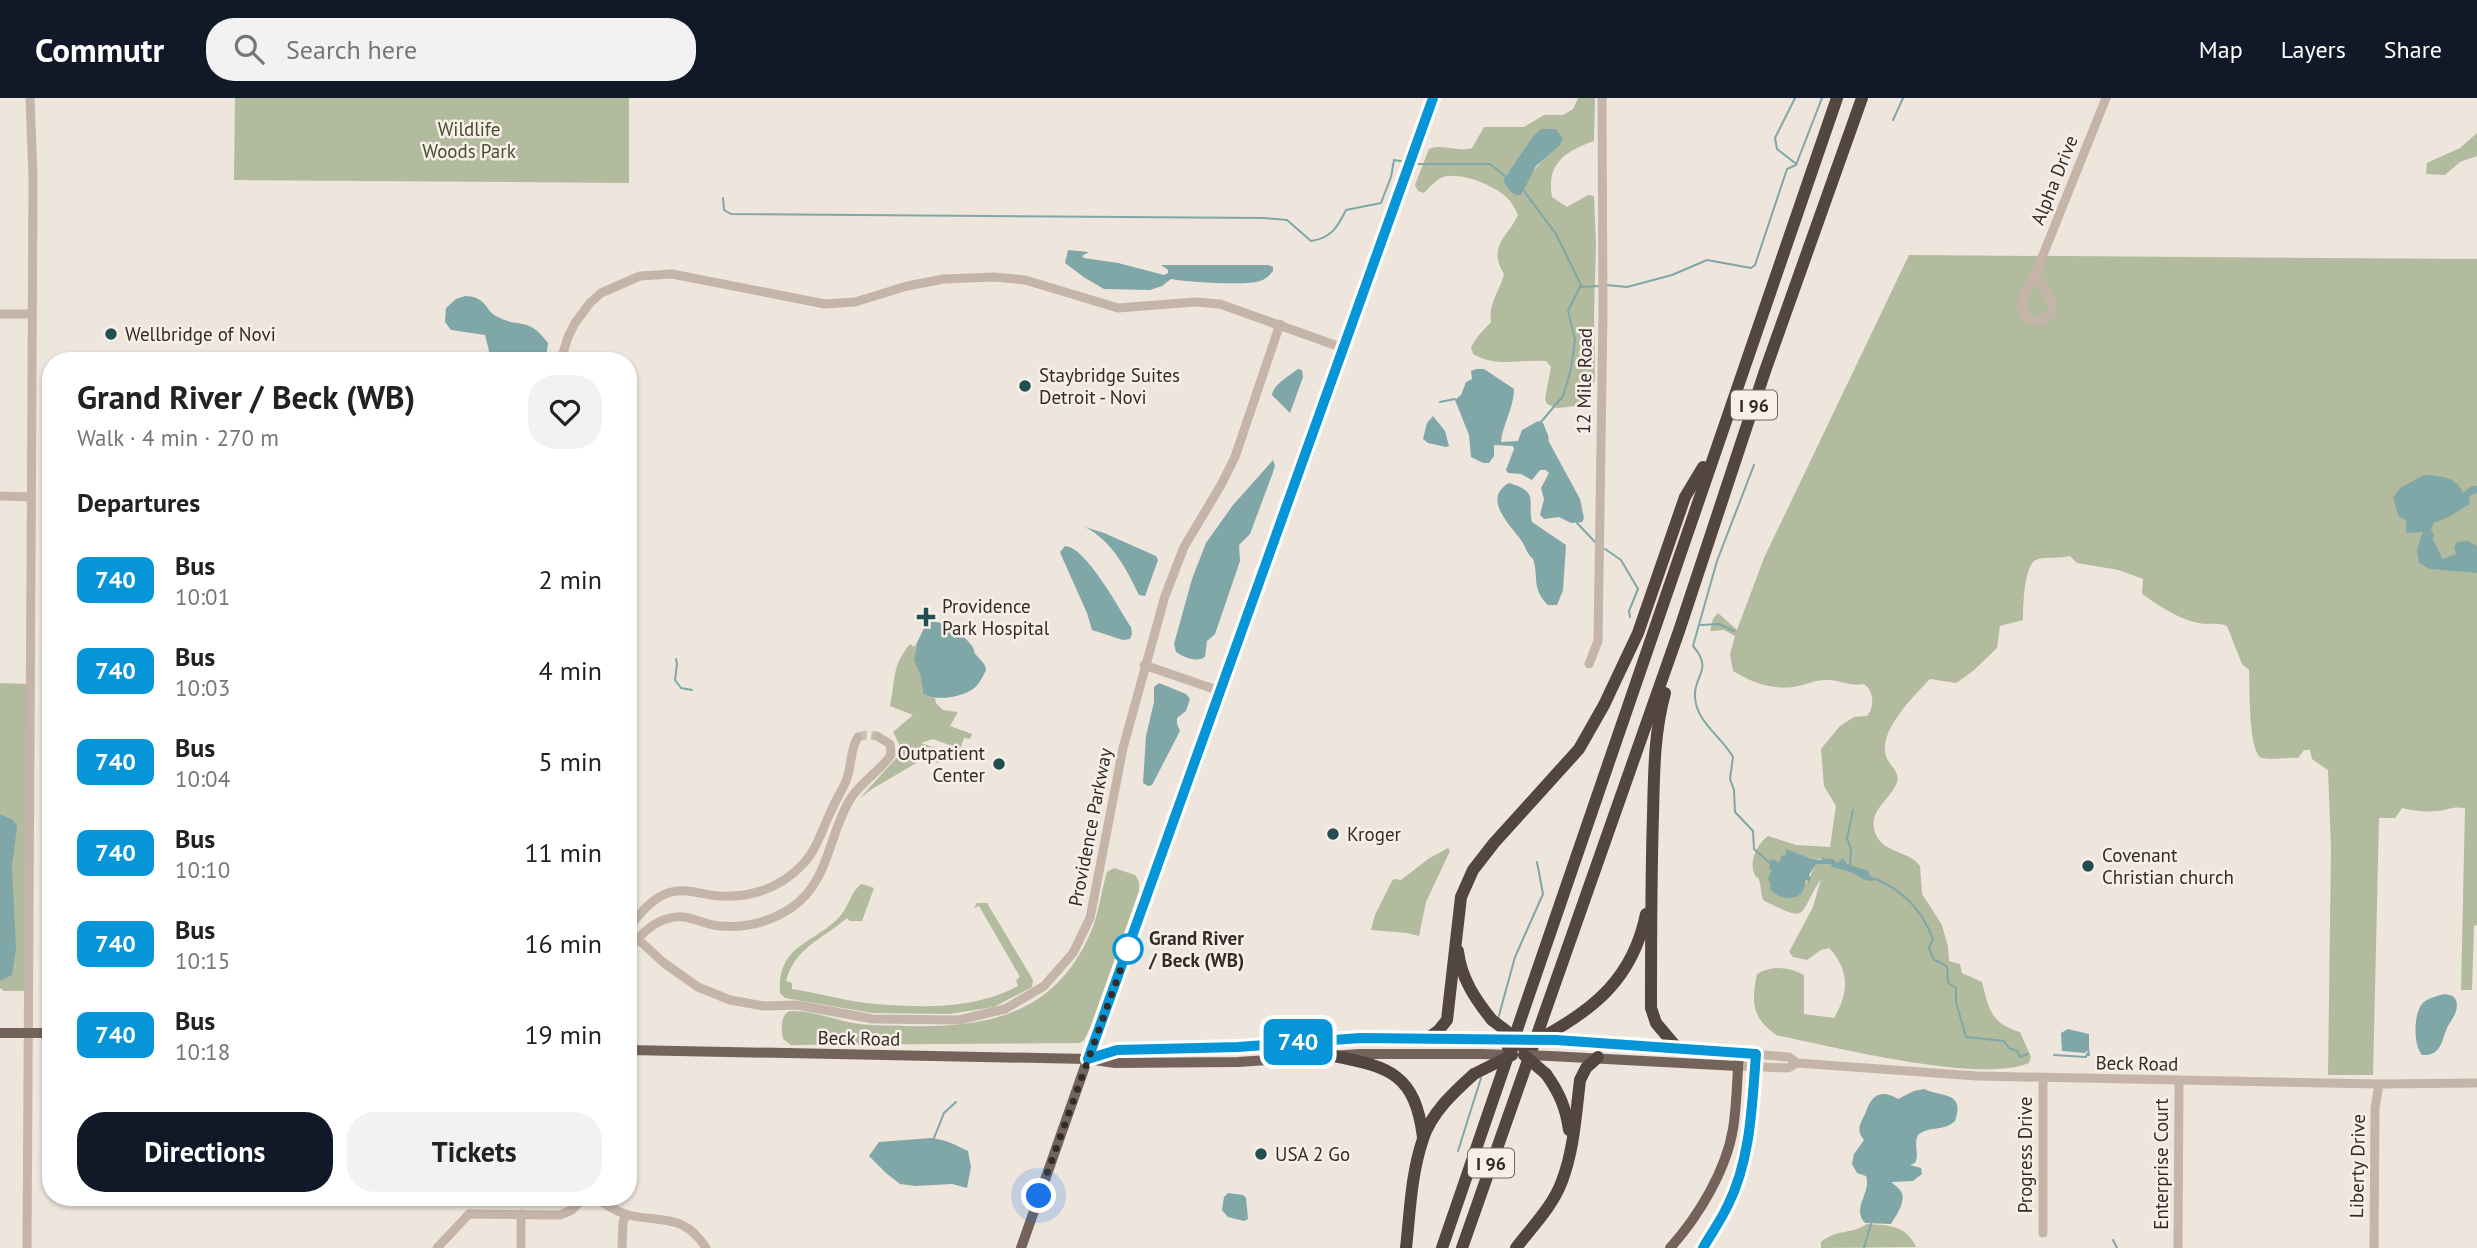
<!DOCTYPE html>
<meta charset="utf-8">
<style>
body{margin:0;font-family:"PT Sans",sans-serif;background:#f2f2f2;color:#222;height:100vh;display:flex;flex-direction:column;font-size:26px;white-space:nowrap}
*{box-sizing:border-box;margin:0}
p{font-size:23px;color:#767676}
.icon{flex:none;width:38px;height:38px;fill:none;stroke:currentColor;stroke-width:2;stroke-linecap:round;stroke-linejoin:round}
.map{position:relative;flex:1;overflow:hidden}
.panel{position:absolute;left:42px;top:254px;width:595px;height:854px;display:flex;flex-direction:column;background:#fff;border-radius:28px;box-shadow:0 2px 5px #0004}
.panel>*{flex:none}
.badge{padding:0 14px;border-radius:10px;font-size:24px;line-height:46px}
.you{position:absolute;width:35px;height:35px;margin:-18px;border:5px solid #fff;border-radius:50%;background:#1a73e8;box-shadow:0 0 0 10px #1a73e833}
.map>.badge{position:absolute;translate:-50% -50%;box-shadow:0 0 0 4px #fff}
h2{padding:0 35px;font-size:26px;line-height:63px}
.round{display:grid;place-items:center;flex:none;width:74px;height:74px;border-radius:28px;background:#f2f2f2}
.headline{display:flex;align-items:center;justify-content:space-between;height:119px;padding:0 35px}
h1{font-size:33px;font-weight:800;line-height:52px}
.action{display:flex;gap:14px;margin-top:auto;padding:14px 35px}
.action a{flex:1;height:80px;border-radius:28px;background:#111827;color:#fff;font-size:28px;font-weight:800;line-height:80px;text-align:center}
.action a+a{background:#f2f2f2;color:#222}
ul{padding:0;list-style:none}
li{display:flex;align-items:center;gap:21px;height:91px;padding:0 35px}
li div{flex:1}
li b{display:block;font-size:26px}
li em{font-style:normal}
li .badge{min-width:77px;font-weight:700;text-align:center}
header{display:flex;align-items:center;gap:42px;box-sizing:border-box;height:98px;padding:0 35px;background:#111827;color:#fff}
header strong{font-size:33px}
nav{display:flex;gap:38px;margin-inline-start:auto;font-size:24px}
.search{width:490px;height:63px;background:#f2f2f2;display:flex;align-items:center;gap:18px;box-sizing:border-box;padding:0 24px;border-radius:28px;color:#767676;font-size:26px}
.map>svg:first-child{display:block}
.green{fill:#b2bb9e;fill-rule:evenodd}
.water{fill:#7fa7a8}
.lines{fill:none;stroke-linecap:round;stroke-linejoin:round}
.stream{stroke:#7fa7a8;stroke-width:2}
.minor-tunnel{stroke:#c9c0b8;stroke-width:9;stroke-dasharray:9 4.5;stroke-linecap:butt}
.minor{stroke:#c5b5a9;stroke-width:9}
.major{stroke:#73635b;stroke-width:10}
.highway{stroke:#534640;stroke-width:12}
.major-bridge{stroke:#73635b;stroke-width:10}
.highway-bridge{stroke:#534640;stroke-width:12}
.line-casing{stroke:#fff;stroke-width:16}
.line{stroke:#0696d7;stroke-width:10}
.walk{stroke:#332b28;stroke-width:7;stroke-dasharray:0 12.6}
.poi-dot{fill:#234e4f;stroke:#f7efe8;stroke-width:2.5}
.stop-dot{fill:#fff;stroke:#0696d7;stroke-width:3.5}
.labels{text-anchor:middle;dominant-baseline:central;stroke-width:5;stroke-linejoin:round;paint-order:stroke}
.shield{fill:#f7efe8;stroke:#6e6662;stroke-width:2}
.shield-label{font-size:18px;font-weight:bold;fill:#332b28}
.park-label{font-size:19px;fill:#444e2f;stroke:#f7efe8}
.street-label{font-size:19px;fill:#332b28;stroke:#f7efe8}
.poi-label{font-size:19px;fill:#332b28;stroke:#f7efe8;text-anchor:start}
.stop-label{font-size:19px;font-weight:bold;fill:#332b28;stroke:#f7efe8;text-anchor:start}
</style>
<header>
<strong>Commutr</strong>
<div class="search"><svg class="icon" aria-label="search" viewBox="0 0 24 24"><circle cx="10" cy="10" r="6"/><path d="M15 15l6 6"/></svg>Search here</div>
<nav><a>Map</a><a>Layers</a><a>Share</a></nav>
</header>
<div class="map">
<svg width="2477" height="1150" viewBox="0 0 2477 1150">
<rect width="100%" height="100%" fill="#eee5dc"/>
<!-- green -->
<g class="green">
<polygon points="235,0 629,0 629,85 234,82"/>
<path d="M1578,0H1595L1594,43C1565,53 1546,66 1552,99L1567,109L1588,97L1594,98L1596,147L1594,216L1595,282L1585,301L1577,308L1557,310L1547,306L1545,301L1551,269L1546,263C1520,261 1498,270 1473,256L1471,249L1478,238L1491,224C1488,205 1500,193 1504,176C1487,148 1508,139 1518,117C1515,110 1511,103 1505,98C1493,87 1457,72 1441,80C1435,83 1429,90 1424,95L1418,93L1415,87L1429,51C1444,45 1458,55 1472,50L1484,29H1524L1544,17H1563L1573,11ZM1533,38L1559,48C1540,60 1530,81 1513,95L1503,82Z"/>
<polygon points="2477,35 2477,58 2460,64 2445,77 2426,76 2427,65 2460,50"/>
<path d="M1909,157L2477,161V827L2474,828L2472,892H2461L2465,710C2452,708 2448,712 2437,713C2425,714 2414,713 2402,710L2395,720H2379L2373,977H2328L2331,750L2328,672L2312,661L2310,652H2304L2298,660C2291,659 2265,663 2260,659C2248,649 2250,589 2249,572L2242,566L2227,528C2218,524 2209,527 2199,525C2180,522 2158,507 2142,496L2143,481L2119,472L2077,465L2070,458C2060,461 2045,458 2036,462C2024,467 2023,509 2023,522L2000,528L1997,550L1973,573L1956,585L1930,581C1914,598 1878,633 1886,658C1889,668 1902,674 1896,687C1887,705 1865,715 1877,739C1886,755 1909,753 1920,768L1922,796L1942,827L1948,849L1949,863L1960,866L1962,875L1982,884C1989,911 1990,925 2020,934L2031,959L2029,965C1980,986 1831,948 1776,937C1752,919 1751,905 1757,876C1772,867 1789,869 1804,877V916L1834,920C1849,895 1850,872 1829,850L1821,852L1807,862L1793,859L1789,854L1813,809L1821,781C1797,818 1810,826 1763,802C1761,796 1761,791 1760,785C1758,776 1757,783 1754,775C1749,762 1758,745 1768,738L1796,747L1830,749L1836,708L1824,688L1821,651L1840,628L1854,619L1867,618C1875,609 1874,593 1864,586C1850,589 1839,581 1825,582C1816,582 1807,586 1798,588C1774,593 1753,585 1733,573L1730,556L1735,538L1724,532L1710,533L1713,521L1718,515L1737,532L1764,460ZM1786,752L1812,761H1826L1815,767L1807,786L1806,782L1793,800L1775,796C1766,777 1774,767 1785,758Z"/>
<polygon points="44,396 51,396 51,463 42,463"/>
<path d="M917,545C912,565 918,563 922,580C923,587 921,591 924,597L935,600L936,605L943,612L958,614L950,628L972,636L970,641L964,640L960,651L933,641L921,645L948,655L945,664L940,662L939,665L925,660L872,691L860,700L900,656L899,646L893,634L913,617L890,608C896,581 891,569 910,546L914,549Z"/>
<polygon points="0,585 29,586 27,893 4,893 0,890"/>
<polygon points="1448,750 1450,753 1426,804 1419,838 1407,835 1371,832 1375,817 1392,783 1394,781 1401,782 1428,761"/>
<path d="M1114,770L1135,777L1139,784V793L1090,930L1084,942L1080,945L791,947L783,941C781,931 780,917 790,913C813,912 836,923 859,926C874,928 891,927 907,928C987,930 1054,917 1090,836C1099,816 1101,794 1107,774Z"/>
<path d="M862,786L874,790L862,823H850L847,820C824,840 794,850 786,883L792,885V891C820,895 848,904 877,906C925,910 975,911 1018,888L1016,882L1020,879L979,808L974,810L977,805H987L1033,882L1032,889L994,909L949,916L872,915L785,900L780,895C777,845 816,846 841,817C849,808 852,791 862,786Z"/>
<path d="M1867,1126C1889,1127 1907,1128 1916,1149L1821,1150V1144C1839,1130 1851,1137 1867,1126Z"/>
</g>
<!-- water -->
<g class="water">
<path d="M1541,31H1556L1563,41L1559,48L1536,68L1521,97C1512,98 1507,90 1503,82L1533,38Z"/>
<path d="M1068,152L1089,154L1082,158L1084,160L1118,165L1164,177L1168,175V172L1161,167H1269L1273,169V173C1269,178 1266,181 1260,183C1248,188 1186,184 1171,181L1162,188L1150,192L1104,191L1085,180L1065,165Z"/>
<path d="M465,198C487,199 484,211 496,218C518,231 528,217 548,245L546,262H485L489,253L485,237L451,232L445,224L446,210L456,201Z"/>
<path d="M1298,271L1302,272L1303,279L1290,315L1272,297C1274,286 1289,278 1298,271Z"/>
<path d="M1476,271H1484L1514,291C1514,310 1502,328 1501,344L1518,343L1522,332L1538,323L1543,325L1548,337L1549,344L1580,401L1584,420L1582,424L1571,425L1559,419L1544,421L1540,417L1544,401L1541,390L1549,375L1546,372H1540L1532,382L1521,376L1508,375L1506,372L1514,351L1513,348L1494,347V358L1489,365H1483L1471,359L1469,337L1455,302L1461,297L1466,284L1472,281L1471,273Z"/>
<polygon points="1433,318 1445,333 1449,348 1446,349 1428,345 1423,341 1427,325"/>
<path d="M1273,362L1275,368L1272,377L1250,436L1239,447L1240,463L1215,536L1207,543L1205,559C1195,565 1184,559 1176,554L1174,546L1192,481L1206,445L1233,407Z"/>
<path d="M2424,377C2441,378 2456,378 2463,395L2471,388H2477V395L2469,398L2470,406C2457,413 2447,422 2434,424L2431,432L2434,437L2433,442L2443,461L2456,456L2454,449L2457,444L2468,443L2477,448V475L2430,471L2419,465L2417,451L2423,434L2406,435V422L2399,419L2393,400L2400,390Z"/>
<path d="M1509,385C1540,394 1527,403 1532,424L1566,447L1563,492L1557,507H1548C1531,490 1539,479 1533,461C1526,455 1526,449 1521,442C1509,426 1482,400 1509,385Z"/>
<path d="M1085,429L1104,435L1156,458L1158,462L1145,498L1139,497C1126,470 1112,443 1085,429Z"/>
<path d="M1065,448C1086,449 1119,511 1131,529L1132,536L1130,541L1123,542L1092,532L1087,515L1062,459L1060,454Z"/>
<path d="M934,523C946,526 965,537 972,548C978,558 970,549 977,558C982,564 985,565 986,572C983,578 979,587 973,591C960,600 936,603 923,596L921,578L914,562L917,545L926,526Z"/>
<polygon points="1159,585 1186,596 1190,601 1186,613 1177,620 1177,626 1180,633 1152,687 1148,688 1143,685 1146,638 1154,604 1154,589"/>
<polygon points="0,716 13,722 17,728 12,768 16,851 12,877 0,883"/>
<path d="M1786,751L1812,761L1821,762L1823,760L1833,761L1837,765L1843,760L1847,766L1868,773L1870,778L1877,782C1862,785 1862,778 1850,774C1844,772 1838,771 1832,769L1831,766H1816L1809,777L1811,780L1808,786L1807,782L1805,783C1806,803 1781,805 1770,791L1771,787L1768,780L1772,772L1769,771L1771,761L1779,764L1782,757L1785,758Z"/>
<path d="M2445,896L2453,898L2456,902C2460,916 2449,922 2445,935C2441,948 2438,958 2422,957C2413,947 2413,913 2424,904C2429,900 2439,897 2445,896Z"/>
<polygon points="2068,931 2089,936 2089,950 2085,955 2062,953 2061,935"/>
<path d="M1924,991C1940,999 1966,993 1955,1023C1944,1034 1930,1027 1918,1037C1913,1046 1920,1056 1915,1065L1910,1067L1921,1070L1922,1076L1913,1083L1891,1084C1894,1087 1898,1089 1900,1092C1908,1101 1896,1118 1891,1126L1865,1125C1851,1110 1872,1094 1866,1078L1857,1075L1852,1066L1854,1056L1864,1042C1854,1030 1863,1023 1867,1011C1873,995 1883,992 1898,1001L1914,993Z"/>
<path d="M931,1040C950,1043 953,1046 968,1053L971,1069L967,1090L952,1086L916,1088L900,1086L886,1075L869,1058L879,1044Z"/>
<polygon points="1228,1095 1243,1097 1246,1100 1248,1121 1244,1123 1228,1119 1222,1112 1224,1099"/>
</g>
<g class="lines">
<!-- stream -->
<g class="stream">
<polyline points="1795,0 1775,40 1777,51 1795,65"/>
<polyline points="1893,22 1903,0"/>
<polyline points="1415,66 1490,66 1506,79"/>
<polyline points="1524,93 1556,136 1581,187 1568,213 1575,242 1571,271 1563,298 1541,324"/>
<path d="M723,100L724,112L731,116L1264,120L1287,122L1311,143C1332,140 1338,128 1346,112L1381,105L1391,79L1394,62L1406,64"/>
<polyline points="1606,187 1627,189 1672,177 1707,162 1751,170 1755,167 1787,71 1796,67 1822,0"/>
<polyline points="1581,189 1600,188"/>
<polyline points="1440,304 1455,301"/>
<path d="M1754,367L1717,463L1693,548C1714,572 1693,578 1695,599C1696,624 1722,639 1733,659L1730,681L1734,692L1735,714L1753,733L1754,751L1770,765"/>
<polyline points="1577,425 1597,446"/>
<polyline points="1605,451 1621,462 1638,491 1629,513 1630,519"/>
<polyline points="1701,527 1719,526 1734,533"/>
<polyline points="676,561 677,566 675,582 681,590 692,592"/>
<polyline points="46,745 45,694 51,684"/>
<polyline points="46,756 51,764"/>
<polyline points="1850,768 1851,751 1847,740 1853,712"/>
<path d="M1876,781C1904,793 1922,812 1933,841L1929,850L1934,862L1942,865L1947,869L1948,885L1956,890V904L1966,939L2004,943L2009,950L2017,953L2020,959L2028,956"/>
<polyline points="1498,921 1515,859 1543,796 1537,764"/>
<polyline points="2054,957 2086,959 2087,956 2089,957 2088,951"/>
<polyline points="934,1040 944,1015 956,1004"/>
<polyline points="1458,1053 1481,980"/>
<polyline points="2113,1142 2117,1150"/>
<polyline points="1864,1150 1871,1126"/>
</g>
<!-- minor-tunnel -->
<polyline class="minor-tunnel" points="858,639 866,637 877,638"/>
<!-- minor -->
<g class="minor">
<polyline points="2035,177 2106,0"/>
<polygon points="2035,177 2053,205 2051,215 2040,224 2030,222 2021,210 2023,200"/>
<polyline points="0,216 32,216"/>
<polyline points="561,262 568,239 575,225 590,205 601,195 640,178 672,176 825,206 855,204 907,188 944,181 994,179 1025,182 1118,210 1195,204 1220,206 1343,250"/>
<polyline points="0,398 31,399"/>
<polyline points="1589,566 1598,543 1603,215 1602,0"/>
<polyline points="1144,567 1220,593"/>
<path d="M628,830C638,819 648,804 663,797C679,789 694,794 710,797C745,802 779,792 803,766C818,750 823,728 833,709C837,699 844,690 847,680C852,666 850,651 858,639"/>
<polyline points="628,832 664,865 698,889 730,902 764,908 797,907 873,921 959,922 1005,911 1044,888 1073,855 1090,820 1123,650 1165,498 1184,449 1221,387 1235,359 1280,226"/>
<path d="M628,854C640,835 659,817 684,819C696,821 708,827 720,828C745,830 770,824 791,810C830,784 828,736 851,700C862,683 880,673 891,657L890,646L877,638"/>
<polyline points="1739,955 1789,959 1797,965 1977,978 2379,986 2477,985"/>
<polyline points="1738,968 1788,970 1797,965"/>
<path d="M594,1099C604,1105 616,1114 628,1117C662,1125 684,1115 706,1150"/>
<polyline points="2043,1135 2043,980"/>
<path d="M27,1150C30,793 31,436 33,79L30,0"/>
<polyline points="437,1150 469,1116 560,1117 572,1112 584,1099"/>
<polyline points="521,1150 521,1116"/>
<polyline points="622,1150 623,1124 626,1117"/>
<polyline points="2178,1150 2179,983"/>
<polyline points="2374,1150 2375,1010 2379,986"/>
</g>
<!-- major -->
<g class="major">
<polyline points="0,935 51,935"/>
<path d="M1539,941L1739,955C1737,980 1737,1006 1733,1031C1726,1073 1698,1119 1670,1150"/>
<polyline points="628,952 1088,961 1115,965 1238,964 1360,956 1480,956"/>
<polyline points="1550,958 1738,968"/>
<polyline points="1091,960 1117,952 1238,949 1360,940 1486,940"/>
<polyline points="1021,1150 1163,747 1433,0"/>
<path d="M1703,1150C1711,1136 1721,1122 1728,1107C1751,1061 1752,1006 1756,956"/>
</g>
<!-- highway -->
<g class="highway">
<path d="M1665,595C1654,634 1654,676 1653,717C1651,781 1651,846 1651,910L1656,925L1678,951"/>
<path d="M1458,853C1461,880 1475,901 1492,922"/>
<polyline points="1428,940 1438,933 1447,922 1461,799 1473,772 1494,745 1579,651 1604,607 1638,535 1685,399 1703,369"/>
<path d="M1539,941C1594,912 1633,880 1646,816"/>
<path d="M1334,958C1391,969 1415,977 1423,1039"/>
<path d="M1546,976C1559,994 1566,1010 1569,1032"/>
<path d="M1406,1150C1410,1114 1411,1076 1423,1041C1431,1015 1454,994 1474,976"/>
<polyline points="1442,1150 1837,0"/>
<polyline points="1462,1150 1679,533 1765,273 1862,0"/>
<path d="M1516,1150C1532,1129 1553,1108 1562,1083C1574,1052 1576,1015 1580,982L1586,970L1598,959"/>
</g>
<!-- major-bridge -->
<g class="major-bridge">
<polyline points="1486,940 1519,941"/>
<polyline points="1480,956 1512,957"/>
<polyline points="1524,957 1550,958"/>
</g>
<!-- highway-bridge -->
<g class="highway-bridge">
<polyline points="1492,922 1517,941"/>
<polyline points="1508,950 1539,941"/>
<polyline points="1524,957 1546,976"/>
<polyline points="1474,976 1512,957"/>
</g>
</g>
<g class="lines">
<defs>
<path id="line" d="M1433,0L1088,961L1117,952L1238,949L1360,940L1556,942L1756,956C1752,1006 1751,1061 1728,1107C1721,1122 1711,1136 1703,1150"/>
</defs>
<!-- line casing -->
<use href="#line" class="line-casing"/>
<!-- line -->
<use href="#line" class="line"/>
<!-- walk -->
<polyline class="walk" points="1039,1098 1128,851"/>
</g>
<!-- markers -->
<g class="poi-dot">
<circle cx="111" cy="236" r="7"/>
<circle cx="1025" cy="288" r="7"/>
<path d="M922.5 508.5h7v7h7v7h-7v7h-7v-7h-7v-7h7z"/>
<circle cx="999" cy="666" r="7"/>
<circle cx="1333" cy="736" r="7"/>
<circle cx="2088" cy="768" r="7"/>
<circle cx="1261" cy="1056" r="7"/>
</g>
<circle class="stop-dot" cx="1128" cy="851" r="14"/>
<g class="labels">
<!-- shield labels -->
<g class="shield">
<rect x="1731" y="292.5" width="46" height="29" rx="5"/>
<rect x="1468" y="1050.5" width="46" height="29" rx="5"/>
</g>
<g class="shield-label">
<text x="1754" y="307">I 96</text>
<text x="1491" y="1065">I 96</text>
</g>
<!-- park labels -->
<g class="park-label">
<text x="469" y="31">Wildlife<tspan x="469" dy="22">Woods Park</tspan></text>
</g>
<!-- street labels -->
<g class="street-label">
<text transform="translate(2054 82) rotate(-68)">Alpha Drive</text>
<text transform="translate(1584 283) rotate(-89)">12 Mile Road</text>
<text transform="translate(1090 729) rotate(-79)">Providence Parkway</text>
<text transform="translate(859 940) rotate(1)">Beck Road</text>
<text transform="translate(2137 965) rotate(1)">Beck Road</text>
<text transform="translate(2025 1057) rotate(-90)">Progress Drive</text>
<text transform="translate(2161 1066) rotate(-90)">Enterprise Court</text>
<text transform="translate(2357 1068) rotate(-89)">Liberty Drive</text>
</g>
<!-- poi labels -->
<g class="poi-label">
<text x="125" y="236">Wellbridge of Novi</text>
<text x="1039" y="277">Staybridge Suites<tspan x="1039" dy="22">Detroit - Novi</tspan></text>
<text x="942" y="508">Providence<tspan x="942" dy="22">Park Hospital</tspan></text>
<text x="985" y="655" text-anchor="end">Outpatient<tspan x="985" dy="22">Center</tspan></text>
<text x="1347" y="736">Kroger</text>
<text x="2102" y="757">Covenant<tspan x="2102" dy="22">Christian church</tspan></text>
<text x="1275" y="1056">USA 2 Go</text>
</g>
<!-- stop labels -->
<g class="stop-label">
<text x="1149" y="840">Grand River<tspan x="1149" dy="22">/ Beck (WB)</tspan></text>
</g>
</g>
</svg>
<div class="you" style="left:1039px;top:1098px"></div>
<b class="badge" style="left:1298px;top:944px;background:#0696d7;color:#fff">740</b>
<section class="panel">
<div class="headline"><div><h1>Grand River / Beck (WB)</h1><p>Walk · 4 min · 270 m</p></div><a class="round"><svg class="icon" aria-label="heart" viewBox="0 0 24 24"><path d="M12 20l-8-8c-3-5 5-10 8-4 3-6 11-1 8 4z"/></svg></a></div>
<h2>Departures</h2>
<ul>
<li><span class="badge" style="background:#0696d7;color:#fff">740</span><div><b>Bus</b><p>10:01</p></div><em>2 min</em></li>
<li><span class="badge" style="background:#0696d7;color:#fff">740</span><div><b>Bus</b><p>10:03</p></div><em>4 min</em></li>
<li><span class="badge" style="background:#0696d7;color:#fff">740</span><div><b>Bus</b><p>10:04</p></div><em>5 min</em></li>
<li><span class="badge" style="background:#0696d7;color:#fff">740</span><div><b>Bus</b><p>10:10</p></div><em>11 min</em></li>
<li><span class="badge" style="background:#0696d7;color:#fff">740</span><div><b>Bus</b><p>10:15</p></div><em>16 min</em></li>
<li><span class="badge" style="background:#0696d7;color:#fff">740</span><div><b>Bus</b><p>10:18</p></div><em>19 min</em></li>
</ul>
<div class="action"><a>Directions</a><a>Tickets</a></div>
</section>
</div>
